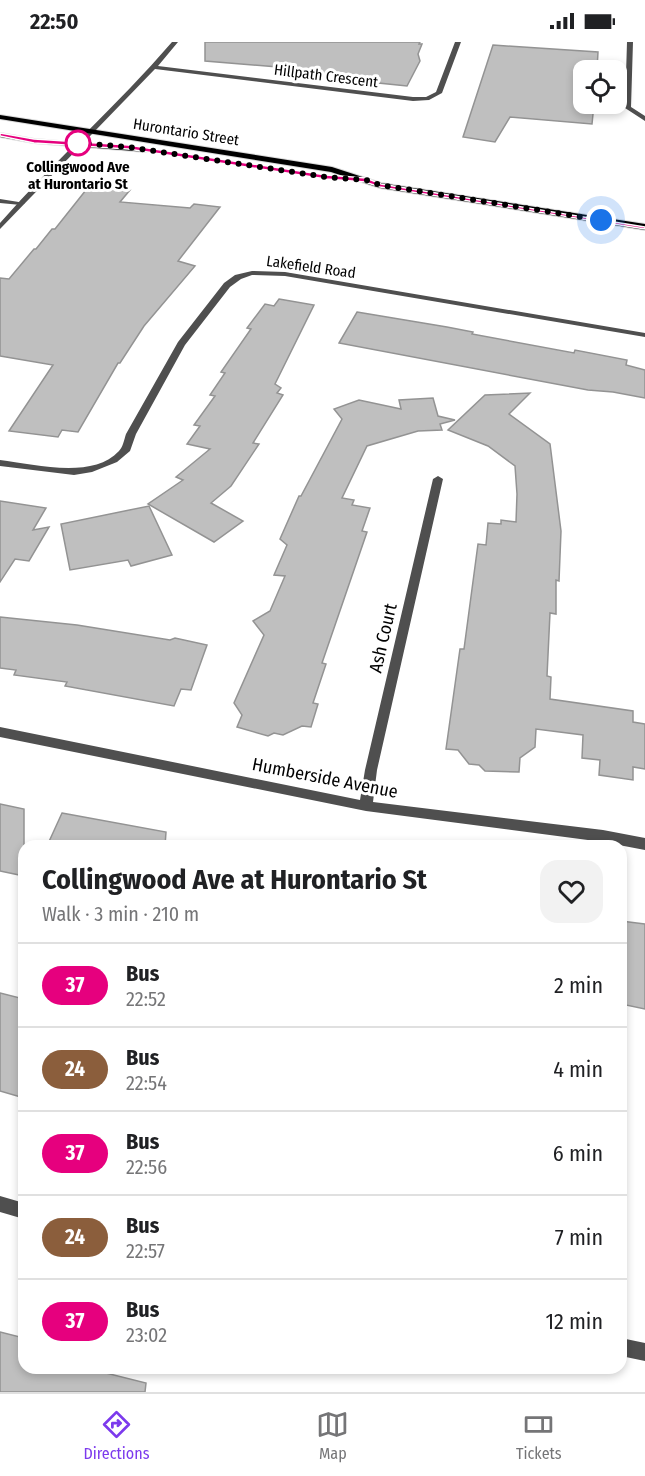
<!DOCTYPE html>
<meta charset="utf-8">
<style>
body{margin:0;font-family:"Fira Sans Condensed",sans-serif;background:#f2f2f2;color:#202124;height:100vh;display:flex;flex-direction:column;font-size:22px;white-space:nowrap}
*{box-sizing:border-box;margin:0}
p{font-size:20px;color:#757577}
.icon{flex:none;width:33px;height:33px;fill:none;stroke:currentColor;stroke-width:2;stroke-linecap:round;stroke-linejoin:round}
.map{position:relative;flex:1;overflow:hidden}
.details{position:absolute;left:18px;top:798px;width:609px;height:534px;display:flex;flex-direction:column;background:#fff;border-radius:18px;box-shadow:0 3px 9px #0003}
.details>*{flex:none}
.badge{padding:0 12px;border-radius:20px;font-size:21px;line-height:39px}
.buttons{position:absolute;left:573px;top:18px;display:grid;gap:12px}
.buttons a{display:grid;place-items:center;width:54px;height:54px;border-radius:12px;background:#fff;box-shadow:0 3px 9px #0003;font-size:30px}
.you{position:absolute;width:30px;height:30px;margin:-15px;border:4px solid #fff;border-radius:50%;background:#1a73e8;box-shadow:0 0 0 9px #1a73e833}
.map>.badge{position:absolute;translate:-50% -50%;box-shadow:0 0 0 3px #fff}
.round{display:grid;place-items:center;flex:none;width:63px;height:63px;border-radius:18px;background:#f2f2f2}
.overview{display:flex;align-items:center;justify-content:space-between;height:102px;padding:0 24px}
h1{font-size:28px;font-weight:700;line-height:45px}
ul{padding:0;list-style:none}
li{display:flex;align-items:center;gap:18px;height:84px;padding:0 24px;border-top:2px solid #e0e0e0}
li div{flex:1}
li b{display:block;font-size:22px}
li em{font-style:normal}
li .badge{min-width:66px;font-weight:700;text-align:center}
.status{display:flex;justify-content:space-between;align-items:center;height:42px;padding:0 30px;background:#fff;direction:ltr}
.status svg{height:16px;fill:currentColor}
.tab-bar{display:flex;justify-content:space-around;align-items:center;height:84px;border-top:2px solid #e0e0e0;background:#fff;font-size:16px;color:#757577}
.tab-bar a{display:grid;justify-items:center;gap:3px}
.tab-bar .current{color:#7c3aed}
.map>svg:first-child{display:block}
.building{fill:#bfbfbf;stroke:#939393;stroke-width:1.5}
.lines{fill:none;stroke-linecap:round;stroke-linejoin:round}
.primary-casing{stroke:#dbdbdb;stroke-width:2}
.lane{fill:#4f4f4f;fill-rule:evenodd}
.street{fill:#4f4f4f;fill-rule:evenodd}
.primary{fill:#000;fill-rule:evenodd}
.line{fill:#e6007e;stroke:#fff;stroke-width:1.5}
.walk{stroke:#000;stroke-width:6;stroke-dasharray:0 10.8}
.stop-dot{fill:#fff;stroke:#e6007e;stroke-width:3}
.labels{text-anchor:middle;dominant-baseline:central;stroke-width:6;stroke-linejoin:round;paint-order:stroke}
.far-street-label{font-size:15px;fill:#000;stroke:#fff}
.far-stop-label{font-size:15px;font-weight:bold;fill:#000;stroke:#fff}
.street-label{font-size:18px;fill:#000;stroke:#fff}
</style>
<div class="status"><b>22:50</b><svg viewBox="0 0 49 12"><path d="M0 12V9h3v3zM5 12V6h3v6zM10 12V3h3v9zM15 12V0h3v12zM26 1h20v11H26zM47 4h2v5h-2z"/></svg></div>
<div class="map">
<svg width="645" height="1350" viewBox="0 0 645 1350">
<rect width="100%" height="100%" fill="#fff"/>
<!-- building -->
<g class="building">
<polygon points="205,0 420,0 419,2 422,2 418,12 420,19 407,44 369,40 371,36 312,31 314,28 205,19"/>
<polygon points="493,3 598,10 597,28 584,28 584,62 594,62 592,82 510,75 495,100 463,95"/>
<polygon points="104,145 130,148 120,160 190,166 194,162 220,165 178,219 195,224 144,284 120,321 118,321 78,390 62,388 58,395 9,389 53,323 0,314 0,236 9,237 34,207 36,207 52,187 55,187 86,148"/>
<polygon points="279,257 314,263 275,342 281,346 277,351 283,353 253,401 259,402 231,444 211,461 243,479 214,500 148,462 183,438 176,435 210,407 187,402 200,384 194,383 215,354 210,353 225,331 221,330 251,287 247,286 265,262 274,264"/>
<polygon points="357,270 447,285 473,290 472,292 574,311 575,308 627,318 626,323 645,328 645,356 613,350 588,348 339,301"/>
<polygon points="530,351 509,372 550,402 561,489 559,539 556,538 556,572 550,571 547,634 551,635 550,657 633,669 633,680 645,682 645,727 633,725 633,738 599,733 600,718 582,716 583,693 536,687 535,705 520,716 519,730 485,729 479,723 469,722 458,708 446,707 460,607 464,607 478,502 486,503 488,481 501,482 501,478 516,480 517,452 515,424 488,404 448,388 485,353"/>
<polygon points="433,356 438,374 455,378 440,382 442,388 418,389 367,404 342,456 354,458 352,463 370,466 362,489 367,490 322,621 326,622 313,661 318,662 311,685 302,684 283,693 274,691 268,694 237,685 242,673 234,661 264,593 253,579 270,569 285,534 274,533 287,503 280,497 299,454 301,454 342,377 334,367 359,358 401,367 399,358"/>
<polygon points="0,459 46,466 33,488 49,485 29,519 15,517 0,540"/>
<polygon points="149,464 172,513 131,524 128,518 70,528 61,482"/>
<polygon points="0,575 77,583 170,598 175,596 207,603 191,648 181,647 174,664 65,644 67,640 14,633 16,628 0,626"/>
<polygon points="0,762 24,767 24,834 0,829"/>
<polygon points="62,771 166,790 165,804 47,804"/>
<polygon points="621,879 645,882 645,967 621,962"/>
<polygon points="0,951 24,957 24,1056 0,1049"/>
<polygon points="0,1290 24,1296 24,1326 86,1326 146,1341 145,1350 0,1350"/>
</g>
<g class="lines">
<defs>
<g id="primary">
<polygon points="0,73 332,125 381,141 645,182 645,188 380,146 331,130 0,77"/>
<polygon points="0,91 34,97 146,106 150,108 146,110 34,101 0,95"/>
</g>
</defs>
<!-- primary casing -->
<use href="#primary" class="primary-casing"/>
<!-- lane -->
<polygon class="lane" points="0,157 25,161 21,163 0,161"/>
<!-- street -->
<g class="street">
<path d="M172,0H178L158,24L413,55H426L436,50L455,0H461L442,51L429,58L413,59L155,27L0,187V181C55,118 118,63 172,0Z"/>
<polygon points="627,0 633,0 631,65 645,74 645,79 625,66"/>
<path d="M252,229L285,230L645,291V295L285,234L252,233L241,237L230,245L185,303L136,392L130,409L117,420L92,430L74,433L0,424V418C34,422 92,438 119,409C123,405 124,398 126,392L178,300L224,241L235,233Z"/>
<polygon points="438,434 443,437 377,728 373,760 603,788 645,796 645,808 603,800 366,769 0,695 0,685 360,758 365,728 433,437"/>
<polygon points="0,1154 24,1161 24,1177 0,1170"/>
<polygon points="621,1296 645,1301 645,1319 621,1314"/>
</g>
<!-- primary -->
<use href="#primary" class="primary"/>
</g>
<!-- line -->
<polygon class="line" points="0,91 34,97 128,103 326,133 366,136 381,142 645,185 645,187 380,145 365,140 326,137 128,107 34,101 0,94"/>
<g class="lines">
<!-- walk -->
<polyline class="walk" points="78,101 128,105 326,135 366,138 380,143 601,178"/>
</g>
<!-- markers -->
<circle class="stop-dot" cx="78" cy="101" r="12"/>
<g class="labels">
<!-- far-street labels -->
<g class="far-street-label">
<text transform="translate(326 34) rotate(7)">Hillpath Crescent</text>
<text transform="translate(186 90) rotate(9)">Hurontario Street</text>
<text transform="translate(311 225) rotate(8)">Lakefield Road</text>
</g>
<!-- far-stop labels -->
<g class="far-stop-label">
<text x="78" y="125">Collingwood Ave<tspan x="78" dy="17">at Hurontario St</tspan></text>
</g>
<!-- street labels -->
<g class="street-label">
<text transform="translate(383 596) rotate(-77)">Ash Court</text>
<text transform="translate(325 736) rotate(11)">Humberside Avenue</text>
</g>
</g>
</svg>
<div class="buttons">
<a><svg class="icon" aria-label="locate" viewBox="0 0 24 24"><circle cx="12" cy="12" r="6"/><path d="M12 2v4M12 18v4M2 12h4M18 12h4"/></svg></a>
</div>
<div class="you" style="left:601px;top:178px"></div>
<section class="details">
<div class="overview"><div><h1>Collingwood Ave at Hurontario St</h1><p>Walk · 3 min · 210 m</p></div><a class="round"><svg class="icon" aria-label="heart" viewBox="0 0 24 24"><path d="M12 20l-8-8c-3-5 5-10 8-4 3-6 11-1 8 4z"/></svg></a></div>
<ul>
<li><span class="badge" style="background:#e6007e;color:#fff">37</span><div><b>Bus</b><p>22:52</p></div><em>2 min</em></li>
<li><span class="badge" style="background:#8b5e3c;color:#fff">24</span><div><b>Bus</b><p>22:54</p></div><em>4 min</em></li>
<li><span class="badge" style="background:#e6007e;color:#fff">37</span><div><b>Bus</b><p>22:56</p></div><em>6 min</em></li>
<li><span class="badge" style="background:#8b5e3c;color:#fff">24</span><div><b>Bus</b><p>22:57</p></div><em>7 min</em></li>
<li><span class="badge" style="background:#e6007e;color:#fff">37</span><div><b>Bus</b><p>23:02</p></div><em>12 min</em></li>
</ul>
</section>
</div>
<nav class="tab-bar">
<a class="current"><svg class="icon" aria-label="directions" viewBox="0 0 24 24"><path d="M12 3l9 9-9 9-9-9zM9 14v-3h6M13 9l2 2-2 2"/></svg>Directions</a>
<a><svg class="icon" aria-label="map" viewBox="0 0 24 24"><path d="M3 6l6-2 6 2 6-2v14l-6 2-6-2-6 2zM9 4v14M15 6v14"/></svg>Map</a>
<a><svg class="icon" aria-label="tickets" viewBox="0 0 24 24"><path d="M3 7h18v10H3zM15 7v10"/></svg>Tickets</a>
</nav>
